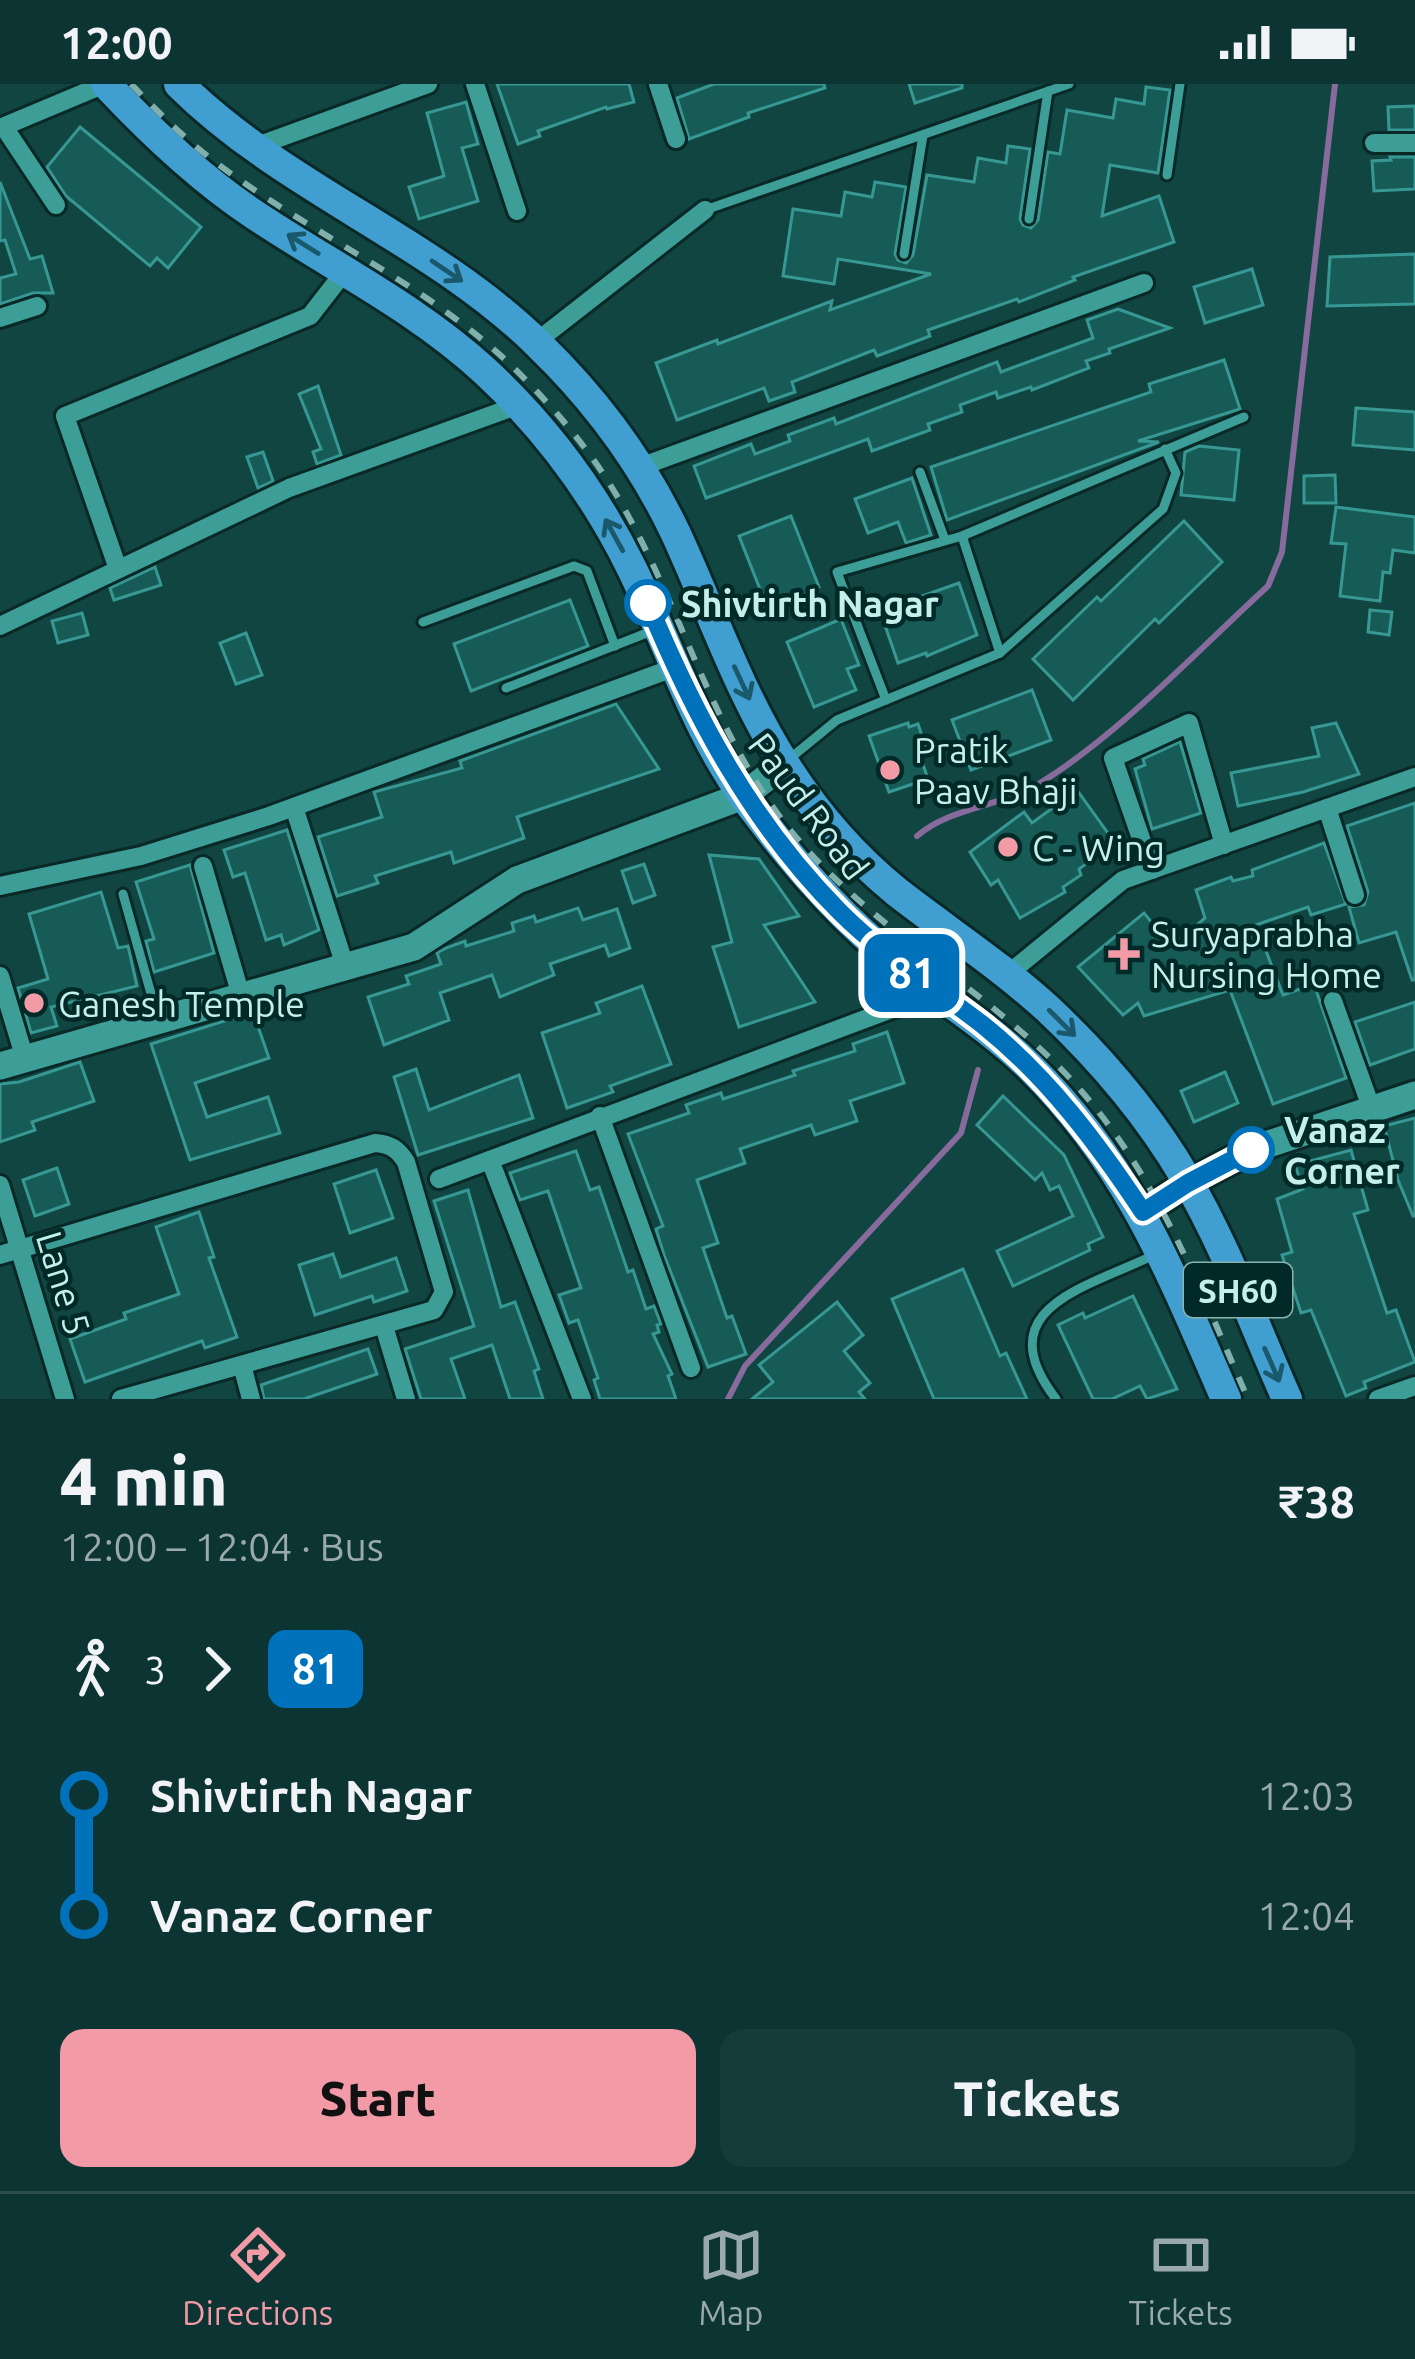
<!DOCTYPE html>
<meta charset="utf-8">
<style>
body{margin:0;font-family:Ubuntu,sans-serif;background:#153c3a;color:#f1f3f6;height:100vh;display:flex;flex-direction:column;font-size:45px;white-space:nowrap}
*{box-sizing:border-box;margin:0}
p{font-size:39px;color:#9aaaac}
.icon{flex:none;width:66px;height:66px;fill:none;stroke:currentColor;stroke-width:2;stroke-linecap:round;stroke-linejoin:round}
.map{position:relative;height:1315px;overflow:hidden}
.details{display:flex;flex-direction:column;background:#0c3432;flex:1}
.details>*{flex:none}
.badge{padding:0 24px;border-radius:18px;font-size:42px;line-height:78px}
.map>.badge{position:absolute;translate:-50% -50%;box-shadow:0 0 0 6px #fff}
.legs{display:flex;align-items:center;gap:18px;height:132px;padding:0 60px;font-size:39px}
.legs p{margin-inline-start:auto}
.summary{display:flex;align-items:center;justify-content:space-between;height:204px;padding:0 60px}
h1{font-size:66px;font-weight:800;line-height:90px}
.action{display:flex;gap:24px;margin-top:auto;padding:24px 60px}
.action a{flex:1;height:138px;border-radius:24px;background:#f39aa7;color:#111;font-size:48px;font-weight:800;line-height:138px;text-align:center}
.action a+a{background:#153c3a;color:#f1f3f6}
ul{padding:0 60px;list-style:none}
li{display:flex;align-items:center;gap:42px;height:120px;font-size:45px}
li i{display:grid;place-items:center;width:18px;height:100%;margin:0 15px;background:currentColor}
li i::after{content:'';width:30px;height:30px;margin:-15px;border:9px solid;border-radius:50%;background:#0c3432}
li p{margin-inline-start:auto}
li:first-child i{background:linear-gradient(#0000 50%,currentColor 0)}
li:last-child i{background:linear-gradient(currentColor 50%,#0000 0)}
.status{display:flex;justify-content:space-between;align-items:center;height:84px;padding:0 60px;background:#0c3432;direction:ltr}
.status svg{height:33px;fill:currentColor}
.menu{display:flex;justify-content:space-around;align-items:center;height:168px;border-top:3px solid #2c4f4d;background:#0c3432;font-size:33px;color:#9aaaac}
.menu a{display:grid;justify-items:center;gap:6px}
.menu .active{color:#f39aa7}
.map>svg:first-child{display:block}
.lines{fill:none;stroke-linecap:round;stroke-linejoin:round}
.stream{stroke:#876b9d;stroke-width:6}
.building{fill:#175b57;stroke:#379893;stroke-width:3}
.lane-casing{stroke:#092826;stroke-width:15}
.street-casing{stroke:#092826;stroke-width:24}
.secondary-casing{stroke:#092826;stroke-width:33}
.primary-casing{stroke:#092826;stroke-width:36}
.lane{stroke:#3d9e98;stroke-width:9}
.street{stroke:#3d9e98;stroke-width:18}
.secondary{stroke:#3d9e98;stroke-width:27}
.primary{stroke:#409ed0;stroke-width:30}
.rail{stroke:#81b0ac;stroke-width:6;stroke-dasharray:15 15;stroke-linecap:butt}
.oneway{stroke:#1a586b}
.line-1-casing{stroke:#fff;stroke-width:27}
.line-1{stroke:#0072bc;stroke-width:18}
.stop-1-dot{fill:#fff;stroke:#0072bc;stroke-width:6}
.poi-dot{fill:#f39aa7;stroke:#002927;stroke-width:4.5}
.labels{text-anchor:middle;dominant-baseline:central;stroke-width:9;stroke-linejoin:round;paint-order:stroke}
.shield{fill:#002927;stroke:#89b4b0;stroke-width:3}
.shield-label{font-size:33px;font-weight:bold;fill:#c4efeb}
.stop-label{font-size:36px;font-weight:bold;fill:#c4efeb;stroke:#002927;text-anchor:start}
.poi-label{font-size:36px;fill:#c4efeb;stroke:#002927;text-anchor:start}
.street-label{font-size:36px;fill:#c4efeb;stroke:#002927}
</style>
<div class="status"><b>12:00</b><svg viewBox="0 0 49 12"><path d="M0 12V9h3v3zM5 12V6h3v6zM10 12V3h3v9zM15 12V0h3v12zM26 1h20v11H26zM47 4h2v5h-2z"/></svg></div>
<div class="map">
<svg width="1415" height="1315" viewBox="0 0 1415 1315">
<rect width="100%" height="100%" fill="#104542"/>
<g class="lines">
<!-- stream -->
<g class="stream">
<path d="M917,752C950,724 997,723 1035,702C1115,655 1199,565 1268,502L1282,468L1335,0"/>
<polyline points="728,1315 745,1282 961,1049 978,986"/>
</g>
</g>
<!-- building -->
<g class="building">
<polygon points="497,0 629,0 634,18 607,25 606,23 538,47 540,52 518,60"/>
<polygon points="714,0 824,0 825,4 748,29 749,33 689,55 677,14"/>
<polygon points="909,0 962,0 962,4 915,19"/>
<polygon points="1146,3 1170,6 1158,89 1110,81 1102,132 1159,112 1174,158 1073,193 1075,196 1019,218 1017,215 928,246 930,252 877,272 874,266 792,298 795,308 769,317 764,304 677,336 656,279 717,256 718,260 832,217 830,226 931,190 838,175 834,200 783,192 793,125 841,132 845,108 872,113 875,98 906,103 895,170 898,176 906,179 913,171 927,91 974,98 978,74 1006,79 1008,62 1030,65 1020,135 1023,141 1031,144 1038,136 1048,68 1060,70 1067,26 1113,34 1116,15 1144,20"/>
<polygon points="466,18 478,60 462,64 478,117 419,135 409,103 444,92 427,29"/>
<polygon points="1415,22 1415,46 1389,46 1388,23"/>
<polygon points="80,43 201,143 168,184 157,174 150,182 66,112 47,83"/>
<polygon points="1390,73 1415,73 1415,105 1374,107 1372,77 1391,76"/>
<polygon points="0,98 30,175 42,172 53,209 33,209 0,220 0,194 16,190 5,156 0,157"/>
<polygon points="1415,170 1415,220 1327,222 1330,173"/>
<polygon points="1252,185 1263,221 1205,239 1194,203"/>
<polygon points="1118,225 1170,244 1109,265 1110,269 1086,277 1089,284 1032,306 1031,303 998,314 996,308 960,321 962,328 928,340 930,346 872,367 868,355 706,414 694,382 751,360 755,370 790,357 788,351 834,334 836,340 997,278 1001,288 1093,254 1087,236"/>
<polygon points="1224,276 1240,325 1138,357 1159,358 947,436 931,383 1151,308 1149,300"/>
<polygon points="318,302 341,371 317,380 313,368 321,365 299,310"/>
<polygon points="1356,324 1415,328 1415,366 1353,361"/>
<polygon points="1199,362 1239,366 1234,416 1181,411 1185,368"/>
<polygon points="263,368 273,397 258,404 247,373"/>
<polygon points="1335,391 1336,419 1304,419 1304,392"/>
<polygon points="912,394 931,451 906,459 898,438 868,449 855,415"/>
<polygon points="1336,423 1415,433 1415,469 1393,466 1390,489 1383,488 1380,517 1340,512 1346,460 1331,459"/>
<polygon points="791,432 819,503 787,520 786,516 767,523 739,452"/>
<polygon points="1184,437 1222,478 1159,539 1155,535 1073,616 1033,575 1097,513 1101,517"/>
<polygon points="155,483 161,501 114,516 110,504"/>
<polygon points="959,499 977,551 927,572 926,569 898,579 880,527"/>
<polygon points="570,516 588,562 471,607 454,560"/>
<polygon points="1370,526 1392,528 1389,551 1368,548"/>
<polygon points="82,529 88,551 58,559 52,537"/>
<polygon points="841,535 859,581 847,585 856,606 814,623 787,558"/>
<polygon points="246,549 262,591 236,600 220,559"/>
<polygon points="1032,606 1051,656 971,686 952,636"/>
<polygon points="616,620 659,685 517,733 524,754 454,779 451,768 375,792 378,799 337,812 318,753 382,733 374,708 462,684 460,677"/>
<polygon points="908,639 909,643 918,640 927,667 919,669 928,695 889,708 869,652"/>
<polygon points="1336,639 1359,690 1303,708 1238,722 1231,689 1319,672 1312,644"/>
<polygon points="1180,658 1201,729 1152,745 1135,685 1145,681 1143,675"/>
<polygon points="1077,706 1115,759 1079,785 1081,791 1063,803 1065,808 1020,834 998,796 991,801 970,768 1024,728 1032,739"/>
<polygon points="1415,719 1415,896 1412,896 1396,848 1359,859 1349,823 1364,821 1368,808 1347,742"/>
<polygon points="287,746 319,846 284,861 281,851 266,856 245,789 233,793 224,766"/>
<polygon points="1324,759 1346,820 1311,831 1308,823 1256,841 1283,911 1314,900 1346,994 1273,1020 1230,906 1144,932 1138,919 1123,931 1078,883 1144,829 1162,851 1167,847 1175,860 1205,834 1196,806 1231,793 1233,797 1253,792 1252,786"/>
<polygon points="709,771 759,775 799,832 764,841 815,918 739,943 713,863 732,858"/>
<polygon points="644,780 655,811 633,819 622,787"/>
<polygon points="190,781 214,869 154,888 146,857 154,855 136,798"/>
<polygon points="101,808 118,864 128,862 137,902 51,923 57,942 31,949 18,904 48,895 29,830"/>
<polygon points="578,824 583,836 617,825 630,864 609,872 605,861 550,880 554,891 500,913 492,891 440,909 449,936 384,961 368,913 409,900 406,892 441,880 437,869 446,864 465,857 466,862 514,847 512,839 534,832 536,838"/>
<polygon points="642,902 671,980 610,1002 613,1008 567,1024 542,949 600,929 596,919"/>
<polygon points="1415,918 1415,965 1370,981 1355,938"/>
<polygon points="253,928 269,974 195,999 207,1033 268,1013 280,1049 190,1076 151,960"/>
<polygon points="887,948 904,999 850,1017 857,1037 815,1051 811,1041 740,1065 745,1079 697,1096 718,1159 703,1164 727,1234 732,1232 746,1270 708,1283 664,1171 656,1145 663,1142 628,1050 689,1029 686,1021 721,1009 723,1015 795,991 793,987 855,967 853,960"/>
<polygon points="80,978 94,1017 32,1038 35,1046 0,1058 0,1000 19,998"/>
<polygon points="416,985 429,1026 519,991 533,1034 418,1071 394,993"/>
<polygon points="1225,988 1238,1019 1194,1038 1181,1007"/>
<polygon points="1003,1012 1064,1071 1103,1153 1088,1160 1090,1166 1013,1202 997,1167 1073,1132 1059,1102 1050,1106 1042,1089 1035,1096 977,1041"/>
<polygon points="1415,1034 1415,1132 1413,1132 1398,1096 1384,1042"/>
<polygon points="1351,1066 1368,1126 1354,1130 1387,1229 1396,1226 1415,1278 1364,1298 1366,1304 1346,1312 1311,1226 1301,1229 1282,1171 1292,1168 1277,1115 1303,1105 1295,1081"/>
<polygon points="576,1067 590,1106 599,1103 628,1188 633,1186 646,1225 654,1222 661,1240 657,1241 659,1248 653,1250 672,1290 668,1292 676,1315 600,1315 594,1296 598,1294 578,1236 569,1239 559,1211 581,1204 548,1107 520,1116 510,1089"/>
<polygon points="57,1084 69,1120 35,1132 23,1096"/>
<polygon points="376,1086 393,1134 350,1149 334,1100"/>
<polygon points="468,1106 501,1223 515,1218 539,1285 534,1287 543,1315 510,1315 492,1261 451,1275 465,1315 421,1315 405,1265 474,1242 434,1117"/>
<polygon points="199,1128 214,1173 209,1174 237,1253 205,1264 202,1257 85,1298 70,1255 126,1235 124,1229 179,1210 156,1143"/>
<polygon points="333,1170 341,1193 396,1174 407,1207 374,1218 372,1212 315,1231 299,1181"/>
<polygon points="963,1185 1000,1272 1006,1269 1027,1315 934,1315 892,1215"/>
<polygon points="1133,1212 1177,1305 1147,1315 1140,1302 1112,1315 1093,1315 1058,1241 1083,1229 1085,1234"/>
<polygon points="837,1218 863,1251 844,1267 870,1299 859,1308 865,1315 752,1315 773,1298 759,1281"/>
<polygon points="368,1265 377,1290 304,1315 264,1315 261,1301"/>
</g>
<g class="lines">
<defs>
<g id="lane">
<polyline points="1167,91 1180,0"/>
<polyline points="705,126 1069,0"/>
<polyline points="1029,135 1048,7"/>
<polyline points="904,170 923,51"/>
<polyline points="920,388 945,456"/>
<polyline points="962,452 1000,569"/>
<polyline points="423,538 574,482 587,487 615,562"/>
<polyline points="506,604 652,547"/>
<polyline points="886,616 837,488 962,452 1244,333"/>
<polyline points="788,676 837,636 1000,569 1163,425 1176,389 1165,365"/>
<polyline points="123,810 157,931"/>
<path d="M1056,1315C986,1224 1086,1204 1154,1171"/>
</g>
<g id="street">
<polyline points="475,0 517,127"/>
<polyline points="658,0 676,55"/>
<polyline points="4,43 56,121"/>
<polyline points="0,44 105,0"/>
<polyline points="1374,59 1415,59"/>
<polyline points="254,63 428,0"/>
<polyline points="0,234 37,222"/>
<polyline points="536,258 705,126"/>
<polyline points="640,383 1144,199"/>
<polyline points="118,485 65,332 310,232 345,187"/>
<polyline points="0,542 289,404 519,321"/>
<polyline points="294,723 345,882"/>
<polyline points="1327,724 1355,811"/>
<polyline points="203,782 241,912"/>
<polyline points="1152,786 1113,674 1189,639 1224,761"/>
<polyline points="0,802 141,772 269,732 676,583"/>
<polyline points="1007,891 1123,796 1415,693"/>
<polyline points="0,892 25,975"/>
<polyline points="1333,917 1372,1026"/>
<polyline points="600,1032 691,1284"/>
<polyline points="490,1076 582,1315"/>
<polyline points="439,1095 937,908"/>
<polyline points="0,1101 65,1315"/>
<path d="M0,1171L375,1059C390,1060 398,1065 406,1078L444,1208L434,1226L121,1315"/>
<polyline points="384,1242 406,1315"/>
<polyline points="242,1281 251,1315"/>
<polyline points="1378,1315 1415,1302"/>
</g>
<g id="secondary">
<polyline points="0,982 414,863 517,796 743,712 784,680"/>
<polyline points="1143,1128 1188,1099 1251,1066 1415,1011"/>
</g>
<g id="primary">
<path d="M106,0C151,48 199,94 255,131C333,183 417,224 486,288C546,344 595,410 631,483C669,560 696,649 748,718C788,771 830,822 881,865C929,907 984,938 1030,983C1129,1080 1172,1191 1226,1315"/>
<path d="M179,0C285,105 432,156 538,260C595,315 642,378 676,450C711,526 739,608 784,679C814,727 854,773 897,808C947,847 1001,882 1048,925C1101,975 1148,1030 1185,1093C1226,1162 1254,1241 1287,1315"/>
</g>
</defs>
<!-- lane casing -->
<use href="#lane" class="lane-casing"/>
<!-- street casing -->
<use href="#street" class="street-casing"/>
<!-- secondary casing -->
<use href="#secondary" class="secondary-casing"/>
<!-- primary casing -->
<use href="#primary" class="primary-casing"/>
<!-- lane -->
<use href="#lane" class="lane"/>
<!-- street -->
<use href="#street" class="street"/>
<!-- secondary -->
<use href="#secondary" class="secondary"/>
<!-- primary -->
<use href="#primary" class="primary"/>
<!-- rail -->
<path class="rail" d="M131,0C156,26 182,52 210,74C308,150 426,198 515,285C555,325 593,369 621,419C677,516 706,626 770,719C847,831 969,891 1062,986C1153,1079 1197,1199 1248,1315"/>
</g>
<!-- one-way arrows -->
<defs><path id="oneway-shaft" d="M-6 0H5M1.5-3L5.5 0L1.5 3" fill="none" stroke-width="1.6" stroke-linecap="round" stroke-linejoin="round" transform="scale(3)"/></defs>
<g class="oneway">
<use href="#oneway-shaft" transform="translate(303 160) rotate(-148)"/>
<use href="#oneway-shaft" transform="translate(447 187) rotate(34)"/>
<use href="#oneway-shaft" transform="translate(614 451) rotate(-119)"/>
<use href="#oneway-shaft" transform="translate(742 599) rotate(65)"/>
<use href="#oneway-shaft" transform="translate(1062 939) rotate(45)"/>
<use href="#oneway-shaft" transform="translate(1272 1281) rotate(66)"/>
</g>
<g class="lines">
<defs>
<path id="line-1" d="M648,519C695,633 752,740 840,828C883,871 935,904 983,941C1048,993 1098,1060 1143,1128L1188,1099L1251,1066"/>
</defs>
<!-- line-1 casing -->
<use href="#line-1" class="line-1-casing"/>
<!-- line-1 -->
<use href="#line-1" class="line-1"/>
</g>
<!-- markers -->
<g class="stop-1-dot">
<circle cx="648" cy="519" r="21"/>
<circle cx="1251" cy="1066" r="21"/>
</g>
<g class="poi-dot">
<circle cx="890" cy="686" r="12"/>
<circle cx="1008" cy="763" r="12"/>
<path d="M1118 852h12v12h12v12h-12v12h-12v-12h-12v-12h12z"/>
<circle cx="34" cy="919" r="12"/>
</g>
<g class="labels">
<!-- shield labels -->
<rect class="shield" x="1184" y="1179" width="108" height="54" rx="9"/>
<g class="shield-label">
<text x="1238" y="1206">SH60</text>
</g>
<!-- stop labels -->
<g class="stop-label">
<text x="681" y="519">Shivtirth Nagar</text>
<text x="1284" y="1045">Vanaz<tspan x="1284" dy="41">Corner</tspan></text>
</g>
<!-- poi labels -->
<g class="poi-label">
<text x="914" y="665">Pratik<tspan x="914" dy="41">Paav Bhaji</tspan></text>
<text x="1032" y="763">C - Wing</text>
<text x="1151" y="849">Suryaprabha<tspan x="1151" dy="41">Nursing Home</tspan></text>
<text x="58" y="919">Ganesh Temple</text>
</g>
<!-- street labels -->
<g class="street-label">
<text transform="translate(809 722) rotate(53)">Paud Road</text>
<text transform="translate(64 1199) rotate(73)">Lane 5</text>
</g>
</g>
</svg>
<b class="badge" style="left:912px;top:889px;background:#0072bc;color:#fff">81</b>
</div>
<section class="details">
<div class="summary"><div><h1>4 min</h1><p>12:00 – 12:04 · Bus</p></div><b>₹38</b></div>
<div class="legs"><svg class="icon" aria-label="walk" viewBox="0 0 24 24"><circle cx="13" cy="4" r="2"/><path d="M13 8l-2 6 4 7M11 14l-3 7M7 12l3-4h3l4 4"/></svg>3<svg class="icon" aria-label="forward" viewBox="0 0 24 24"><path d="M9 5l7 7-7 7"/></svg><b class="badge" style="background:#0072bc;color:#fff">81</b></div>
<ul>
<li><i style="color:#0072bc"></i><b>Shivtirth Nagar</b><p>12:03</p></li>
<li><i style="color:#0072bc"></i><b>Vanaz Corner</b><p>12:04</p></li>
</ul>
<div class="action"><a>Start</a><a>Tickets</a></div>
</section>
<nav class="menu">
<a class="active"><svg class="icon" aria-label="directions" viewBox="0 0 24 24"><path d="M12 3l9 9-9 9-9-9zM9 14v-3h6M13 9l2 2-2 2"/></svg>Directions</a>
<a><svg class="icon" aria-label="map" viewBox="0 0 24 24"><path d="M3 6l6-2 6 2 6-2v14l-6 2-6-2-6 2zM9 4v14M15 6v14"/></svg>Map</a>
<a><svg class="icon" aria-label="tickets" viewBox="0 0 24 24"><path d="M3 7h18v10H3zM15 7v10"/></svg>Tickets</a>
</nav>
